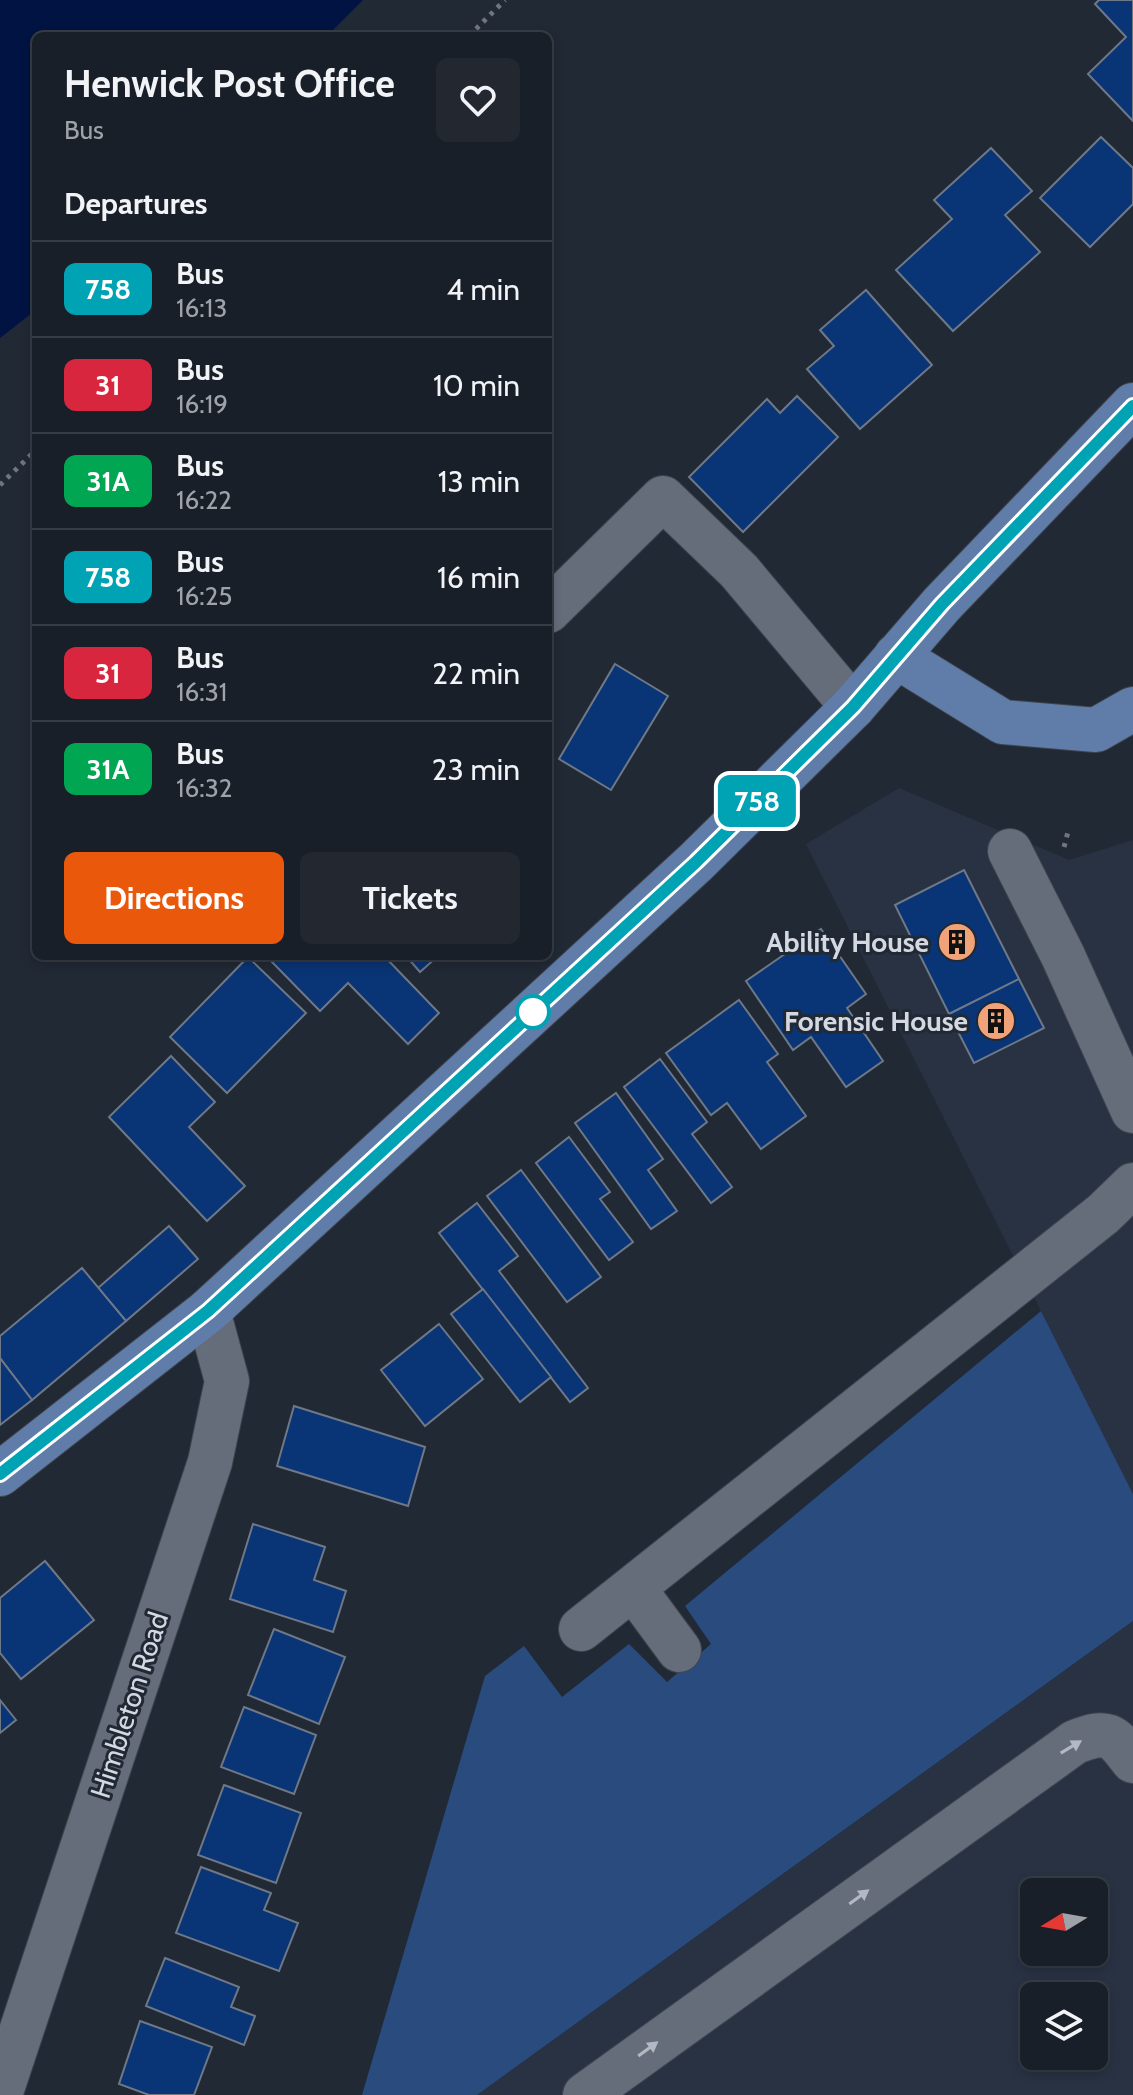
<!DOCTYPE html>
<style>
body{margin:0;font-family:Cabin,sans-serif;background:#222730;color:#f1f3f6;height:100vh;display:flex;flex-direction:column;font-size:30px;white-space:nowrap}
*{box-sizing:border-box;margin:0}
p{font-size:26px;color:#9fa2a8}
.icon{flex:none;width:44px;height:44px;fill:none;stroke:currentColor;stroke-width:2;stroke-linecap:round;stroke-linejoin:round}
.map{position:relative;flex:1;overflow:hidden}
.panel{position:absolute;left:32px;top:32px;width:520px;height:928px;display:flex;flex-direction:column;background:#191f28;border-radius:12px;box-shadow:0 4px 12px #0003,0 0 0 2px #373d45}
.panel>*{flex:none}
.badge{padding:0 16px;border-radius:12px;font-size:28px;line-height:52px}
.needle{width:52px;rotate:259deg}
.fabs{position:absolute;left:1020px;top:1878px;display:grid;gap:16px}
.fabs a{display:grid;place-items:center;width:88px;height:88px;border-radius:12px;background:#191f28;box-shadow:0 4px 12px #0003,0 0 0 2px #373d45;font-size:40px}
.map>.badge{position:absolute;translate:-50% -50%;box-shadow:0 0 0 4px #fff}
h2{padding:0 32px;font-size:30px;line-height:72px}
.round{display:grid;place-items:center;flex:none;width:84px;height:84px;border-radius:12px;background:#222730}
.summary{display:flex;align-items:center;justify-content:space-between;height:136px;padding:0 32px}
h1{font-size:38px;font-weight:800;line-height:60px}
.button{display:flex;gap:16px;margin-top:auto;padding:16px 32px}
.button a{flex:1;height:92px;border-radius:12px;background:#ea580c;color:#fff;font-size:32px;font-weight:800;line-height:92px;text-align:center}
.button a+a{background:#222730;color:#f1f3f6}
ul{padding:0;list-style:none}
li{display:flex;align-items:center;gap:24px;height:96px;padding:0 32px;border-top:2px solid #373d45}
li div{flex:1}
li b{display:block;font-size:30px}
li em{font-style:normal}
li .badge{min-width:88px;font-weight:700;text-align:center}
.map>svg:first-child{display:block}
.built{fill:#283243;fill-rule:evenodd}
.green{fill:#2a4b7e}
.water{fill:#001343}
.building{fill:#093475;stroke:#6f7886;stroke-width:2}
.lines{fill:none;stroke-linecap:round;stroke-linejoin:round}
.minor-casing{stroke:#3f454f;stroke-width:46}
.major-casing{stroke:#3f454f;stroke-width:46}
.path{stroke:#6f7680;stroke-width:5;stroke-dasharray:4 6;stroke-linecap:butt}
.minor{stroke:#656d7b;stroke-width:44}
.major{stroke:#607daa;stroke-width:44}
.oneway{fill:#b3b9c2}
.line-casing{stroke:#fff;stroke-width:18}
.line{stroke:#00a3b4;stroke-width:12}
.stop-dot{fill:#fff;stroke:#00a3b4;stroke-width:4}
.labels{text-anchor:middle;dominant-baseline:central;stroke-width:6;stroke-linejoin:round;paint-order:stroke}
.poi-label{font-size:28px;font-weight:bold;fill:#d4d9e1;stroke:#212935;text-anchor:end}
.street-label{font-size:28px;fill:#d4d9e1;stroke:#212935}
</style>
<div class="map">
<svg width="1133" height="2095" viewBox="0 0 1133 2095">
<rect width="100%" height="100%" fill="#212935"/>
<!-- built -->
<g class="built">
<polygon points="899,788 1069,860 1133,840 1133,1494 806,844"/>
<path d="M1133,1621V2095H477L1082,1658ZM1034,1892H1094V1952H1034ZM1034,1996H1094V2056H1034Z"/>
</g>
<!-- green -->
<polygon class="green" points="1041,1311 1133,1494 1133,1621 477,2095 362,2095 485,1676 524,1646 562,1697 629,1644 667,1682 711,1644 685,1606"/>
<!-- water -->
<polygon class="water" points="0,0 363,0 327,36 36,36 36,310 0,338"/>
<!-- building -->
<g class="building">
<polygon points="1099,0 1133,0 1133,121 1088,74 1126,37 1095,4"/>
<polygon points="1101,137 1133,168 1133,204 1090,247 1040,198"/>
<polygon points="991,148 1032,191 1005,215 1040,252 953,331 896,270 952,219 934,200"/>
<polygon points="866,290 932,365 860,429 807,369 834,346 820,330"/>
<polygon points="797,396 838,437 743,532 689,477 767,399 780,413"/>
<polygon points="615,664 668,696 611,790 559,759"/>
<polygon points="964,870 1019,979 949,1014 895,905"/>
<polygon points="821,929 866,994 847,1008 883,1061 846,1087 811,1037 793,1050 746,981"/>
<polygon points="274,956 384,956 439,1013 408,1044 348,983 320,1011 270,960"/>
<polygon points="406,956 438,956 420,972"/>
<polygon points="248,957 306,1013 227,1093 170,1037"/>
<polygon points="1019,979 1044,1028 974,1063 949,1014"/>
<polygon points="739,1000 778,1054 767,1062 806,1116 761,1149 727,1103 711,1115 666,1053"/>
<polygon points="171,1056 215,1102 189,1127 245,1186 207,1221 109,1117"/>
<polygon points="660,1059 707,1122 692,1134 732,1187 711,1203 624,1087"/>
<polygon points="616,1093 663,1159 648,1170 677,1211 651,1229 575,1123"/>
<polygon points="569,1137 610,1192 600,1199 633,1242 609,1260 536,1163"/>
<polygon points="521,1170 601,1277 567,1302 487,1196"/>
<polygon points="477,1203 518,1256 499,1271 588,1388 570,1402 439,1233"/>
<polygon points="169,1226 198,1259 126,1321 98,1288"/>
<polygon points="82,1268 126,1321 32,1400 0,1358 0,1336"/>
<polygon points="483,1289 551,1377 520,1402 451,1314"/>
<polygon points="439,1324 483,1379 425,1426 381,1370"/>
<polygon points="0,1358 32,1400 0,1425"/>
<polygon points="294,1406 425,1447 408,1506 277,1466"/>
<polygon points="253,1524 325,1547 314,1580 346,1591 333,1632 230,1599"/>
<polygon points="45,1561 94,1620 21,1679 0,1653 0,1598"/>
<polygon points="274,1629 345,1657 319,1724 248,1695"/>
<polygon points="0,1700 16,1720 0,1733"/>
<polygon points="244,1707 316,1735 294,1794 221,1767"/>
<polygon points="224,1785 301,1813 276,1883 198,1855"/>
<polygon points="201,1867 271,1893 264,1910 298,1923 279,1971 176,1933"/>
<polygon points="165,1958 239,1987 231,2007 255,2016 244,2045 146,2006"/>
<polygon points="140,2021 212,2047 194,2095 149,2095 119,2084"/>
</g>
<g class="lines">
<defs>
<g id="minor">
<polyline points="548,611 663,498 739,571 853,707"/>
<polyline points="1010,851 1063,956 1133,1111"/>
<polyline points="634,1589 679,1650"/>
<polyline points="581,1629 1103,1214 1133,1185"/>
<polyline points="0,2095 210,1462 227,1381 208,1311"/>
<path d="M585,2095L1075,1742C1109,1729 1112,1734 1133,1761"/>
</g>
<g id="major">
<polyline points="896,656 1003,722 1096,730 1133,709"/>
<polyline points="0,1474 208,1311 696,862 853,707 942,604 1133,405"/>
</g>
</defs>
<!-- minor casing -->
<use href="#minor" class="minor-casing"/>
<!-- major casing -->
<use href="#major" class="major-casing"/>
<!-- path -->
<g class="path">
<polyline points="469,36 505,0"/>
<polyline points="0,485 36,450"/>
<polyline points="1064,847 1069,828"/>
</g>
<!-- minor -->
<use href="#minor" class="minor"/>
<!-- major -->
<use href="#major" class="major"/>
</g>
<!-- one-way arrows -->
<defs><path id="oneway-solid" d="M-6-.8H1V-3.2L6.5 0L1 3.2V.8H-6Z" transform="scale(2)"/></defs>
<g class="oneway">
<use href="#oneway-solid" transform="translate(1071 1747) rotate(-31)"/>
<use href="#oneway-solid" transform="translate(859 1897) rotate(-36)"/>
<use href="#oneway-solid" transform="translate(648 2049) rotate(-36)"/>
</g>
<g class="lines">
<defs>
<polyline id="line" points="0,1474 208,1311 696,862 853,707 942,604 1133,406"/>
</defs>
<!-- line casing -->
<use href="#line" class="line-casing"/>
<!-- line -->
<use href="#line" class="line"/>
</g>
<!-- icons -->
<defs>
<symbol id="building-disc" viewBox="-11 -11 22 22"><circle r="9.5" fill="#f0a378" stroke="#212935"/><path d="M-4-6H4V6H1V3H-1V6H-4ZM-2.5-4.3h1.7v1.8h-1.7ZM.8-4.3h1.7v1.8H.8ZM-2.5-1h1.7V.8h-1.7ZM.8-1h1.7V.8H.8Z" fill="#111"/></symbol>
</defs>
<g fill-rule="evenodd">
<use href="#building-disc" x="935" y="920" width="44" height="44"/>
<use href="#building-disc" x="974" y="999" width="44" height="44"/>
</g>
<!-- markers -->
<circle class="stop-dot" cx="533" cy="1012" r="16"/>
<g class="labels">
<!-- poi labels -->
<g class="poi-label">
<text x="929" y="942">Ability House</text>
<text x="968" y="1021">Forensic House</text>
</g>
<!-- street labels -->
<g class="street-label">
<text transform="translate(129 1705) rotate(-72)">Himbleton Road</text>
</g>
</g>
</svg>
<div class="fabs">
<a><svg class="needle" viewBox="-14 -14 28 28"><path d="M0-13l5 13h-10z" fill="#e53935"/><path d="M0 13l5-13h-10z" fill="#9fa2a8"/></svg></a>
<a><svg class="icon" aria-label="layers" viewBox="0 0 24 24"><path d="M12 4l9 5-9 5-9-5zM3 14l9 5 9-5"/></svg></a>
</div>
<b class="badge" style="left:757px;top:801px;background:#00a3b4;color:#fff">758</b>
<section class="panel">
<div class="summary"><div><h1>Henwick Post Office</h1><p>Bus</p></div><a class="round"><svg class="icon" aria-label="heart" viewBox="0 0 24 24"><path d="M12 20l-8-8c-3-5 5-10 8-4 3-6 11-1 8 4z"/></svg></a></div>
<h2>Departures</h2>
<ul>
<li><span class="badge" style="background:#00a3b4;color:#fff">758</span><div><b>Bus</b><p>16:13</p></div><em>4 min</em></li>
<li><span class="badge" style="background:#d7263d;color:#fff">31</span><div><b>Bus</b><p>16:19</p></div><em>10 min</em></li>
<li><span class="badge" style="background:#00a651;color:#fff">31A</span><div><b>Bus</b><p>16:22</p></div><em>13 min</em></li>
<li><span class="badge" style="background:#00a3b4;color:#fff">758</span><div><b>Bus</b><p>16:25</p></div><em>16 min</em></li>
<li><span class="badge" style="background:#d7263d;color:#fff">31</span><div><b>Bus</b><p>16:31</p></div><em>22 min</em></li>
<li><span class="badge" style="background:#00a651;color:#fff">31A</span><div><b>Bus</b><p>16:32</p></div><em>23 min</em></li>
</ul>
<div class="button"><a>Directions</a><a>Tickets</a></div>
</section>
</div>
